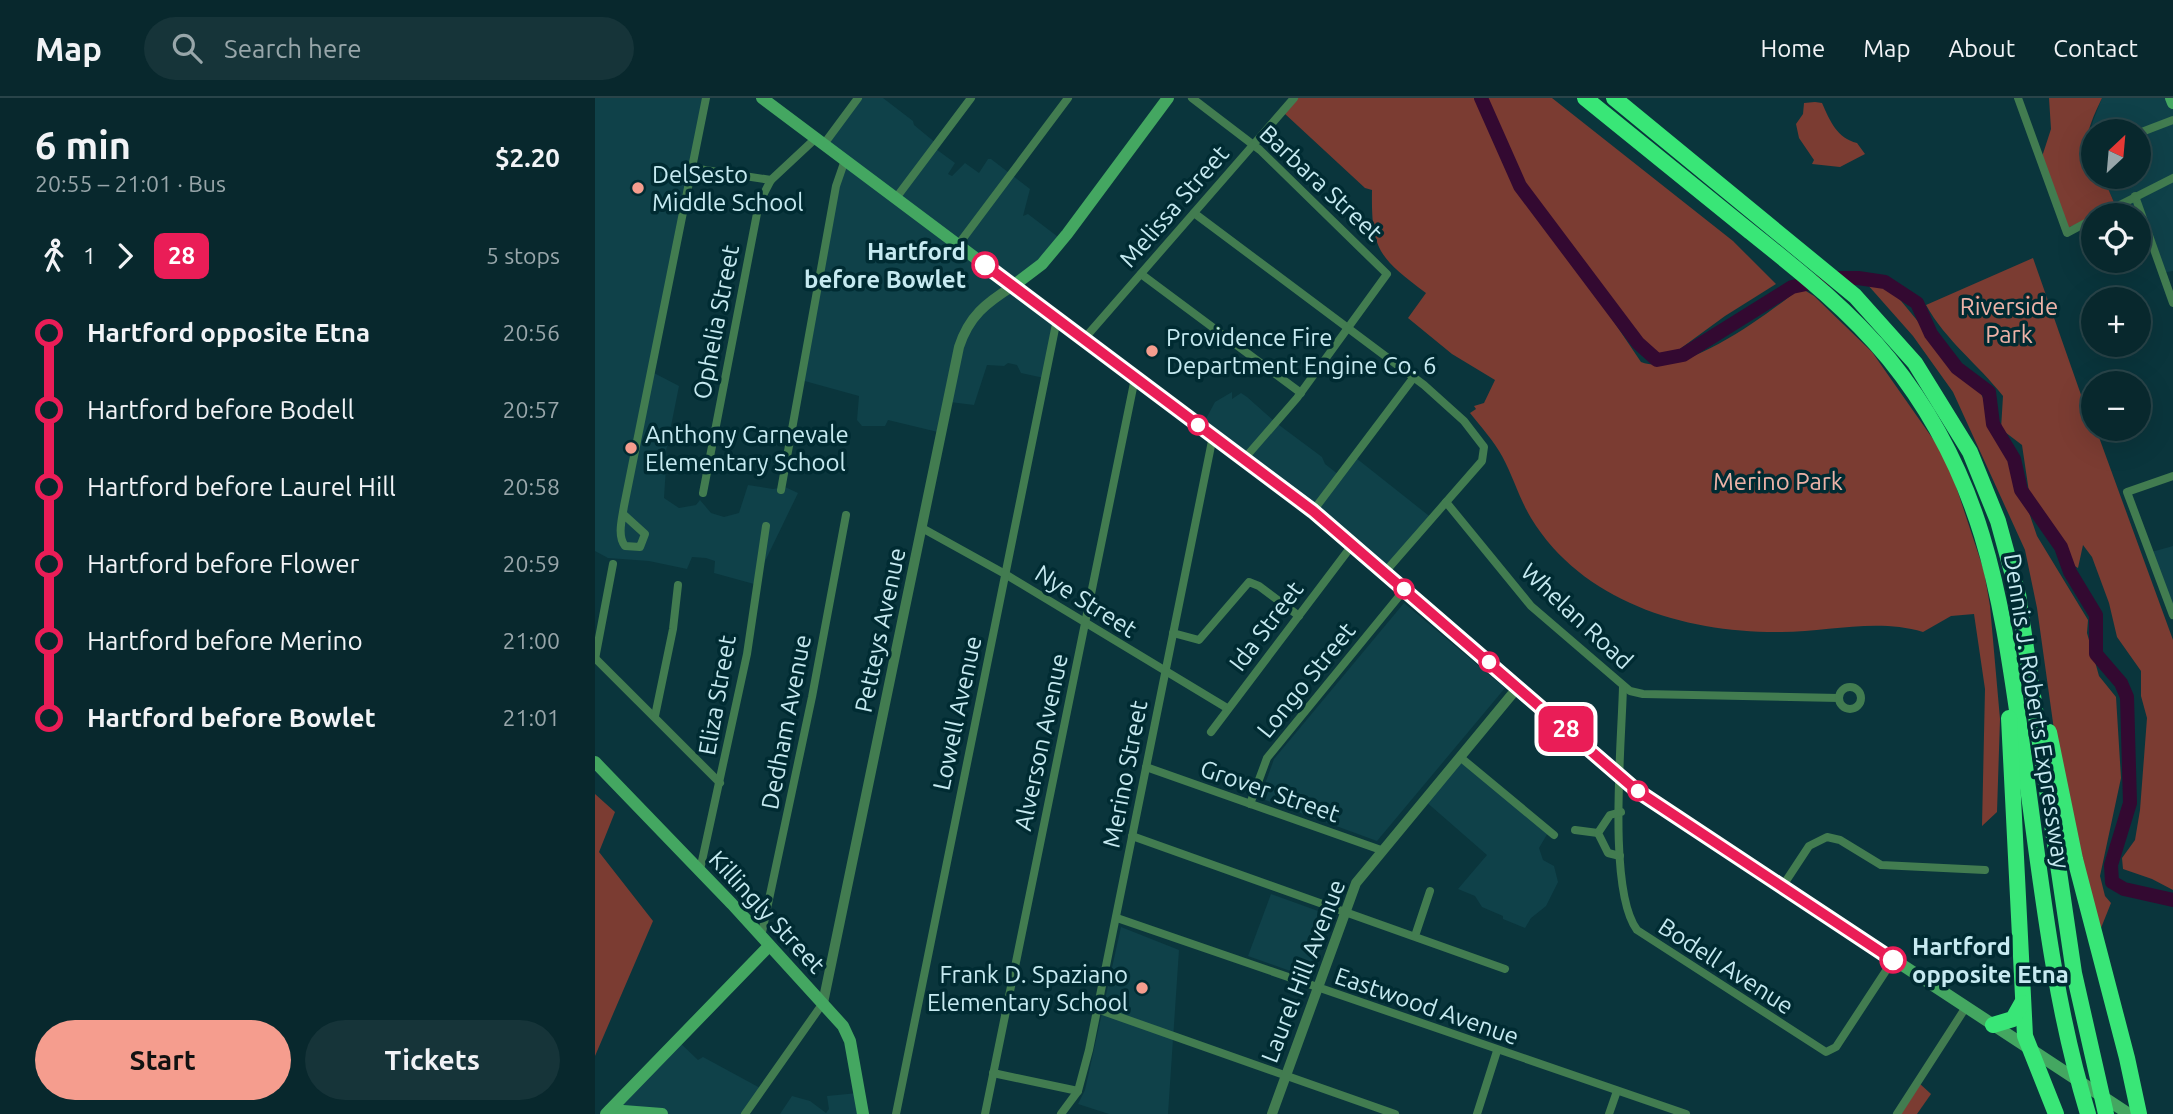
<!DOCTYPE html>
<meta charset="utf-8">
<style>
body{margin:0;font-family:Ubuntu,sans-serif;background:#163439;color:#f1f3f6;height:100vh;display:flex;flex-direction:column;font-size:26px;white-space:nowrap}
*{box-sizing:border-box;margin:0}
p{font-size:23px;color:#98a6aa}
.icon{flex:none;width:38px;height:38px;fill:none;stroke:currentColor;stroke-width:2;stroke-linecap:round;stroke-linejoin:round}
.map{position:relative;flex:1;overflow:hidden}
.panel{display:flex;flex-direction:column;background:#08282d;width:595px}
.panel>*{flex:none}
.badge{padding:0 14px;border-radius:10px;font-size:24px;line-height:46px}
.needle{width:46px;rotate:26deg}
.tools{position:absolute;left:1486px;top:21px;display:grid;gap:14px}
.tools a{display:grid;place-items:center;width:70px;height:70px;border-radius:50%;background:#08282d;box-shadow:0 7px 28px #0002,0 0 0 2px #294449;font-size:35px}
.map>.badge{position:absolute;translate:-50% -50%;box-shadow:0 0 0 4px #fff}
.legs{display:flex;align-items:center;gap:10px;height:77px;padding:0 35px;font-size:23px}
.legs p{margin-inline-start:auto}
.head{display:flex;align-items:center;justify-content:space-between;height:119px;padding:0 35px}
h1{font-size:38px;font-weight:700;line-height:52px}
.button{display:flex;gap:14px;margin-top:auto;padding:14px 35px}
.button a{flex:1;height:80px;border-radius:42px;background:#f59d8e;color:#111;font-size:28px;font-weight:700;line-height:80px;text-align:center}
.button a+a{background:#163439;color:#f1f3f6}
ul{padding:0 35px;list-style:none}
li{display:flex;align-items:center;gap:24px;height:77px;font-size:26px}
li i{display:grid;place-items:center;width:10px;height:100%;margin:0 9px;background:currentColor}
li i::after{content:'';width:18px;height:18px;margin:-9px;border:5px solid;border-radius:50%;background:#08282d}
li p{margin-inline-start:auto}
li:first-child i{background:linear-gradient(#0000 50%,currentColor 0)}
li:last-child i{background:linear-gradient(currentColor 50%,#0000 0)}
header{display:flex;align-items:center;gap:42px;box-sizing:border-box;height:98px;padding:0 35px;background:#08282d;border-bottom:2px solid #294449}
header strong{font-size:33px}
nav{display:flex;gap:38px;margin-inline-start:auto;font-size:24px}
.search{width:490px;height:63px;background:#163439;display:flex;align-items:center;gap:18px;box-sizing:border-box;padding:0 24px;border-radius:38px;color:#98a6aa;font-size:26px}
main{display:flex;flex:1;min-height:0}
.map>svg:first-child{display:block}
.built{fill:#0f4149}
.green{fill:#7b3c32}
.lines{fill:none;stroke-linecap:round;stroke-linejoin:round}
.river{stroke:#330931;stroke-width:14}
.minor{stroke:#427c50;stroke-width:8}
.tertiary{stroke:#427c50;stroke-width:10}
.secondary{stroke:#44a761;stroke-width:12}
.motorway{stroke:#39e677;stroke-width:16}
.line-1-casing{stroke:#fff;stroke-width:16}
.line-1{stroke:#ea1d57;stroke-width:10}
.poi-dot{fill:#f59d8e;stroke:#002b32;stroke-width:2.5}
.stop-1-dot{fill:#fff;stroke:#ea1d57;stroke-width:3.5}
.labels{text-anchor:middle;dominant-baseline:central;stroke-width:7;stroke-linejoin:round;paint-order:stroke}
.poi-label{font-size:24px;fill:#c6eaf1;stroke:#002b32;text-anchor:start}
.street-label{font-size:24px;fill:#c6eaf1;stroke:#002b32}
.stop-label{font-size:24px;font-weight:bold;fill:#c6eaf1;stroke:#002b32;text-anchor:end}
.park-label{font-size:24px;fill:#edb3a8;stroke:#002b32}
</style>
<header>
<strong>Map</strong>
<div class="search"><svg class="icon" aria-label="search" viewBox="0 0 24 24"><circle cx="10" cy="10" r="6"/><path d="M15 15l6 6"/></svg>Search here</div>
<nav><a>Home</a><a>Map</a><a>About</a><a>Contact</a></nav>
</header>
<main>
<section class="panel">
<div class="head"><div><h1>6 min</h1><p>20:55 – 21:01 · Bus</p></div><b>$2.20</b></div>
<div class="legs"><svg class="icon" aria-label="walk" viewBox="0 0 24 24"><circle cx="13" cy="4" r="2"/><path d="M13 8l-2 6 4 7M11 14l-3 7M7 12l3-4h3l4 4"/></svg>1<svg class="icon" aria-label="forward" viewBox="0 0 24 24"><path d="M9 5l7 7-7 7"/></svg><b class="badge" style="background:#ea1d57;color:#fff">28</b><p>5 stops</p></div>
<ul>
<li><i style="color:#ea1d57"></i><b>Hartford opposite Etna</b><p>20:56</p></li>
<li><i style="color:#ea1d57"></i><span>Hartford before Bodell</span><p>20:57</p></li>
<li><i style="color:#ea1d57"></i><span>Hartford before Laurel Hill</span><p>20:58</p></li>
<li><i style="color:#ea1d57"></i><span>Hartford before Flower</span><p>20:59</p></li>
<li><i style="color:#ea1d57"></i><span>Hartford before Merino</span><p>21:00</p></li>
<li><i style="color:#ea1d57"></i><b>Hartford before Bowlet</b><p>21:01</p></li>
</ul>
<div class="button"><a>Start</a><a>Tickets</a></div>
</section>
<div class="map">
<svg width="1578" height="1016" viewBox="0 0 1578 1016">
<rect width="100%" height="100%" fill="#0a353c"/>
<!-- built -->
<g class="built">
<polygon points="0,0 112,0 59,275 84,288 68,368 71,369 69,400 84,410 101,407 105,402 116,415 129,419 144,415 153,387 178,391 190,389 203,395 159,486 119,475 120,463 111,460 97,459 92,471 54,463 13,460 0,453"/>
<polygon points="265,0 288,0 318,23 319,27 342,46 341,51 360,65 353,76 357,78 370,65 384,75 393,61 396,61 435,91 428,118 433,116 467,142 419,189 461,223 449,280 426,275 422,267 413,265 409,268 392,267 379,307 355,304 347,335 293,322 290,328 267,328 262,322 264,298 206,282 248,65 230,51"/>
<polygon points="1507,0 1574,0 1578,12 1578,173 1566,175 1536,104 1521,109 1508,79 1544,79 1544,33 1498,33 1498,59 1492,48 1498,23"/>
<polygon points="637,294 637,301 646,295 652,299 680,324 727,359 730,366 744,377 761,360 838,421 791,476 606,330 620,304"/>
<polygon points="1578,448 1578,515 1553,455"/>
<polygon points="809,505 910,590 782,743 665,700 679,661"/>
<polygon points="862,661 954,733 944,750 948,762 959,768 963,784 951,808 936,820 930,830 908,821 908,818 887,809 880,798 863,791 892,757 829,702"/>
<polygon points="676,796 737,818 715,880 653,858"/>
<polygon points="526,829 584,852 573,1016 514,1016 483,1006 490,992"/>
<polygon points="84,944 103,962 108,959 167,991 151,1016 12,1016"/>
<polygon points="263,995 269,1016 185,1016 197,998 215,1003 231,1015 234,1011 232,998"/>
</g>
<!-- green -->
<g class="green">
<path d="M701,0H889L913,67L1046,264C1088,281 1173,215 1206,190L1219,198L1277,254L1352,361L1389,473L1395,508L1405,621L1402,714L1387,728L1390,591L1379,516L1356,518L1328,534C1281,520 1234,534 1186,534C1091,535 988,505 936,420C924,400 918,378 907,358C899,343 886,329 875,315L881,311L879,308L889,305L900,282L857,256L813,220L831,195C784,160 776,152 777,92L770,90L689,15Z"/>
<polygon points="892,0 957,0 1138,143 1181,186 1130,218 1078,256 1061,257 1035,234 923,74"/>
<path d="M1454,0H1507C1501,13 1489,36 1493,50C1496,61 1498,67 1498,79H1508L1521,109L1468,132L1444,68L1456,31Z"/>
<path d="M1220,4L1227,5C1235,23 1242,40 1262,45L1270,56L1245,69L1217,66L1219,62L1204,40L1201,26L1208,16L1209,5Z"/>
<path d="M1438,160L1498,331H1501L1578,542V792L1557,781L1528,771L1527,760L1540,742L1545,712L1552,620L1546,598V573L1522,539L1514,505L1497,459L1488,447L1483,470L1471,463L1462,450L1434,394L1427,347L1406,331L1408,298C1383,266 1351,243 1331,207Z"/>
<polygon points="1272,186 1290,190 1302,198 1335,238 1380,283 1413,353 1442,438 1493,522 1492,535 1504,578 1521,599 1526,680 1505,778 1510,798 1516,805 1506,830 1496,801 1460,639 1442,510 1430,452 1358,294 1318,238"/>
<polygon points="0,696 20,714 4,754 58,823 0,958"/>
<polygon points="1324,985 1336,996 1322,1016 1301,1016"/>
</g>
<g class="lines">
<!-- river -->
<polyline class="river" points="886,0 925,88 1043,245 1062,262 1088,257 1197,189 1240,180 1263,180 1290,184 1322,205 1336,236 1362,270 1394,294 1398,326 1419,361 1426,392 1466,449 1475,474 1501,517 1501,556 1526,585 1532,599 1535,705 1516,767 1517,784 1529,791 1578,802"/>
<!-- minor -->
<g class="minor">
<polyline points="597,0 665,52 792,176 702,300 649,361"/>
<polyline points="1423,0 1472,135 1498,121"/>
<polyline points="1544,35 1578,22"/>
<polyline points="229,46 263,0"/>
<polyline points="97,70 176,82"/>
<polyline points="1540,98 1578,205"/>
<polyline points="301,100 376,0"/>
<polyline points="599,115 829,287 869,323 889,349 887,363 790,474"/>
<polyline points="1505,117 1578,80"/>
<polyline points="363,147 473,0"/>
<polyline points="546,176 706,295"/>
<polyline points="489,241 699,0"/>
<polyline points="1578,378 1532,394 1578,517"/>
<polyline points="186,392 241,88 250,62"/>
<polyline points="108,395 164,105 176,82 221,40"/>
<polyline points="851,404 936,508 1035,593 1048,596 1244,600"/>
<polyline points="718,413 819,279"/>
<path d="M28,416L50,436L45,449L30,448C22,438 27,421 29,408L111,0"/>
<polyline points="327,430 410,476 632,610"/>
<polyline points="578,535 604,542 654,484 664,488 704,518"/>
<polyline points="0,560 125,685"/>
<polyline points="0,561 18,466"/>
<path d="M1028,588C1027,641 1012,792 1042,832L1231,954L1241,949L1298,862"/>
<circle cx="1255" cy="600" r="11"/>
<polyline points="60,618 78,531 83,487"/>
<polyline points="616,634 758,446"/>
<polyline points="865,659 959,737"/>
<polyline points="551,669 786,752"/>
<polyline points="655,706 672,660 810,491"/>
<polyline points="980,732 1003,735"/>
<polyline points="537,738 910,871"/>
<polyline points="1025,758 1013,755 1003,735 1015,717 1026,714"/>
<polyline points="105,772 152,556 171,428"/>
<polyline points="1187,789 1214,748 1232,739 1245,742 1286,767 1390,772"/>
<polyline points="522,820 1091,1016"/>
<polyline points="820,838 835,793"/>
<polyline points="166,839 217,599 251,417"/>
<polyline points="502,911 800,1016"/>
<polyline points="398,975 483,993"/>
<polyline points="150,1016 228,905"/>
<polyline points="301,1016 462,221"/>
<polyline points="390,1016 540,280"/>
<polyline points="466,1016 483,993 494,952 618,338"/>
<polyline points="882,1016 902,953"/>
<polyline points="1014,1016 1022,993"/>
<polyline points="1302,1016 1371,909"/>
</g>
<!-- tertiary -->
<g class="tertiary">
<path d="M228,905L364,249C374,218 391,205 418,188"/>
<polyline points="677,1016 761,785 923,589"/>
</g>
<!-- secondary -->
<g class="secondary">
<polyline points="167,0 718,413 1047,696 1534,1016"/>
<polyline points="1576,0 1578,5"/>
<polyline points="418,188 447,166 472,136 573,0"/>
<polyline points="0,664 137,806 248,928 255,943 268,1016"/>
<polyline points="15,1012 67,1016"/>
<polyline points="11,1016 174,848"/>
</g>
<!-- motorway -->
<g class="motorway">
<path d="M990,0C1044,44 1099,88 1153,132C1203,172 1253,211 1294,261C1387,376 1405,492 1425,633C1444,761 1455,892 1493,1016"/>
<polyline points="1019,0 1260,198 1320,265 1375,354 1403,423 1423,496 1479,875 1511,1016"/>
<polyline points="1414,620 1430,938 1461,1016"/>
<polyline points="1454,634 1480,761 1532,960 1544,1016"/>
<polyline points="1398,927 1418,921 1427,905"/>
</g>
</g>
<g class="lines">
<defs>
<polyline id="line-1" points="390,167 718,413 1041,692 1298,862"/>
</defs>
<!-- line-1 casing -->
<use href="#line-1" class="line-1-casing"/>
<!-- line-1 -->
<use href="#line-1" class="line-1"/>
</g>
<!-- markers -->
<g class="poi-dot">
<circle cx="43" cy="90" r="7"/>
<circle cx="557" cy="253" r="7"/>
<circle cx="36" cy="350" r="7"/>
<circle cx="547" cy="890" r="7"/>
</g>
<g class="stop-1-dot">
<circle cx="390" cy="167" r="12"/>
<circle cx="603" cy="327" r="9"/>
<circle cx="809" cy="491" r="9"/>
<circle cx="894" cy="564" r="9"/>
<circle cx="1043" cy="693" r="9"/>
<circle cx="1298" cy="862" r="12"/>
</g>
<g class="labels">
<!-- poi labels -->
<g class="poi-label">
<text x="57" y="76">DelSesto<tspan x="57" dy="28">Middle School</tspan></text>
<text x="571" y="239">Providence Fire<tspan x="571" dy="28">Department Engine Co. 6</tspan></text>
<text x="50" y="336">Anthony Carnevale<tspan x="50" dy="28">Elementary School</tspan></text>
<text x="533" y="876" text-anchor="end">Frank D. Spaziano<tspan x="533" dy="28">Elementary School</tspan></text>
</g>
<!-- street labels -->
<g class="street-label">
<text transform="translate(726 85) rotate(43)">Barbara Street</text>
<text transform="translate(579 108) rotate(-49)">Melissa Street</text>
<text transform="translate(121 224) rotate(-79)">Ophelia Street</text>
<text transform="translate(491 503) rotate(32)">Nye Street</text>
<text transform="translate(982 518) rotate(43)">Whelan Road</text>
<text transform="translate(671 528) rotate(-53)">Ida Street</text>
<text transform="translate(285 532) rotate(-78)">Petteys Avenue</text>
<text transform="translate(711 582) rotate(-51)">Longo Street</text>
<text transform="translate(122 597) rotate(-80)">Eliza Street</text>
<text transform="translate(1442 613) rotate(81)">Dennis J. Roberts Expressway</text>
<text transform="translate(362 615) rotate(-78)">Lowell Avenue</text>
<text transform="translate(191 624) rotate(-79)">Dedham Avenue</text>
<text transform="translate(446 644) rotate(-78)">Alverson Avenue</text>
<text transform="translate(530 676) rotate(-79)">Merino Street</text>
<text transform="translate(675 693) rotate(19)">Grover Street</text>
<text transform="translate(172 814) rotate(47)">Killingly Street</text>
<text transform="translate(1131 868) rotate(33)">Bodell Avenue</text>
<text transform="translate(708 873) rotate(-69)">Laurel Hill Avenue</text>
<text transform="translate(832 908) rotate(19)">Eastwood Avenue</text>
</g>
<!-- stop labels -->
<g class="stop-label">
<text x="371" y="153">Hartford<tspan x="371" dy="28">before Bowlet</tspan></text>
<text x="1317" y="848" text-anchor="start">Hartford<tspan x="1317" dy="28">opposite Etna</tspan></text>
</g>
<!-- park labels -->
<g class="park-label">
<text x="1414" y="208">Riverside<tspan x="1414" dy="28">Park</tspan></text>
<text x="1183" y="383">Merino Park</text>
</g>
</g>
</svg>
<div class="tools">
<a><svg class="needle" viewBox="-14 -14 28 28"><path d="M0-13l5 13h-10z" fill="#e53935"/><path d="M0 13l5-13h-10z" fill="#98a6aa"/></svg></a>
<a><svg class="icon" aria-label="locate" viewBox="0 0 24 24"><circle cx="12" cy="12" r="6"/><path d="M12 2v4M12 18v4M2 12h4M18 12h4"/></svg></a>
<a>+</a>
<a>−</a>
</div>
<b class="badge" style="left:971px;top:631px;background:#ea1d57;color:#fff">28</b>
</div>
</main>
